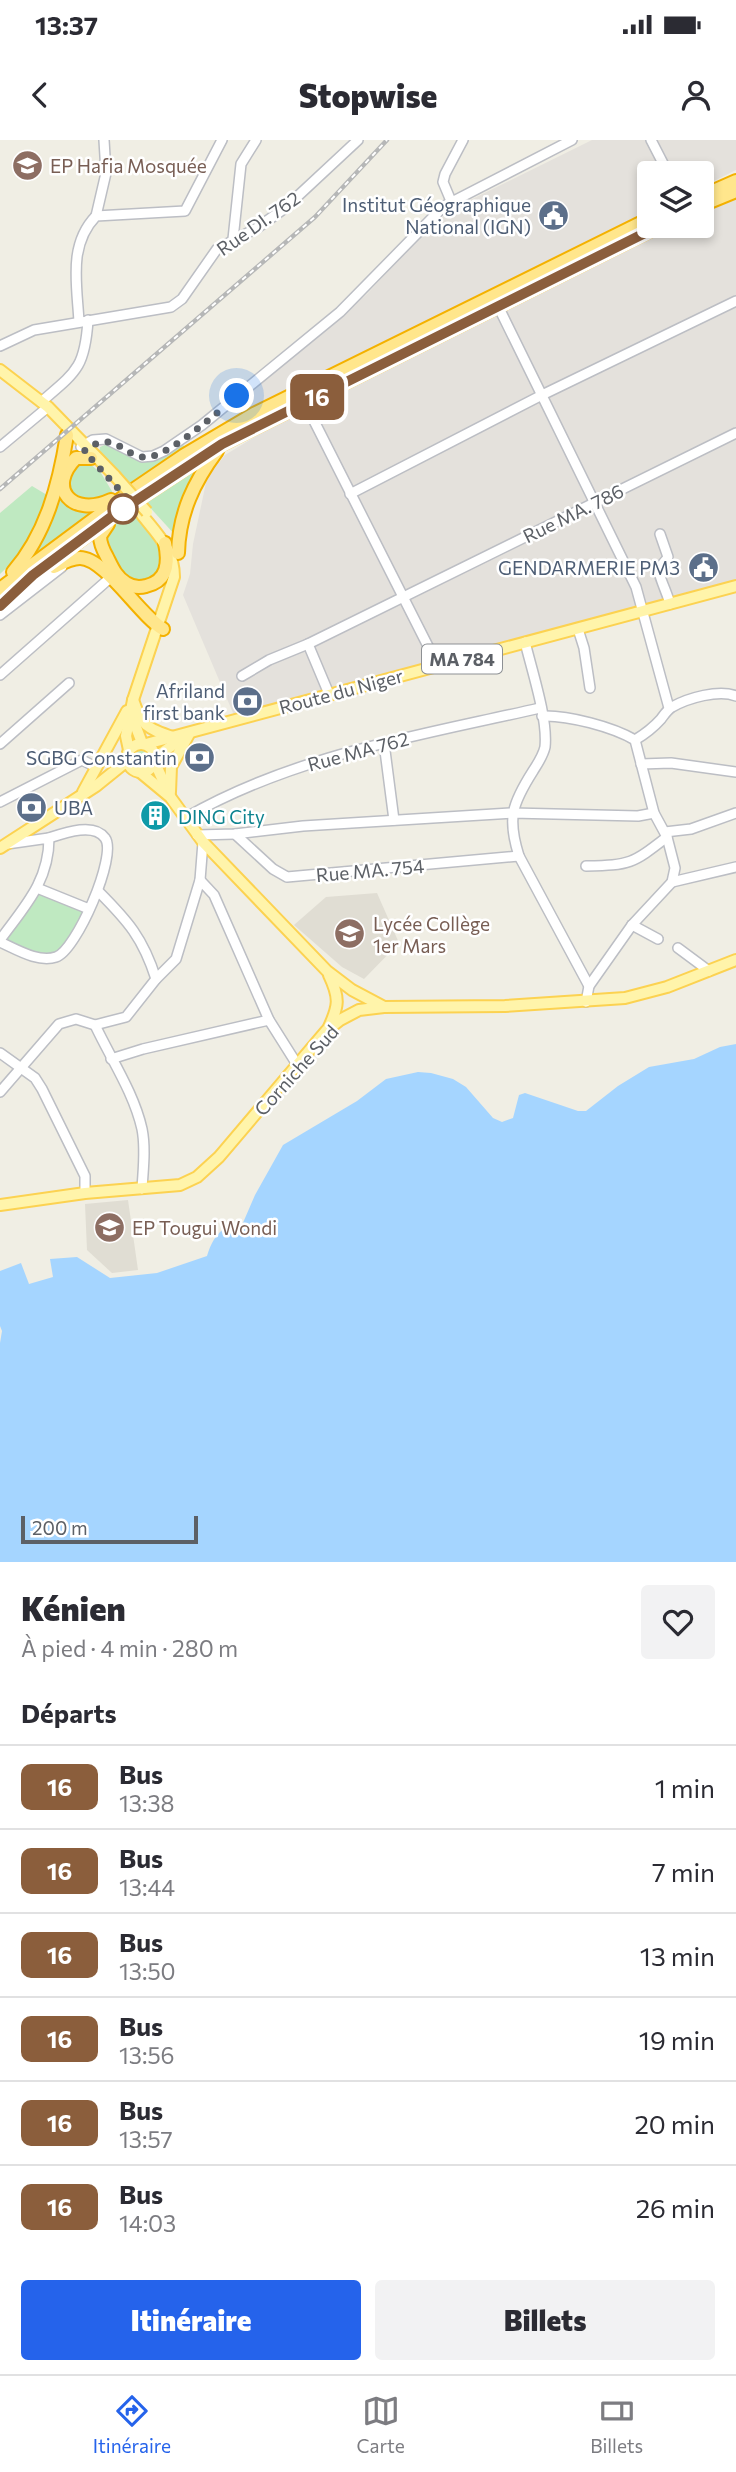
<!DOCTYPE html>
<html lang="fr">
<meta charset="utf-8">
<style>
body{margin:0;font-family:Commissioner,sans-serif;background:#f2f2f3;color:#2b2b33;height:100vh;display:flex;flex-direction:column;font-size:26px;white-space:nowrap}
*{box-sizing:border-box;margin:0}
p{font-size:23px;color:#7c7c81}
.icon{flex:none;width:38px;height:38px;fill:none;stroke:currentColor;stroke-width:2;stroke-linecap:round;stroke-linejoin:round}
.map{position:relative;height:1422px;overflow:hidden}
.drawer{display:flex;flex-direction:column;background:#fff;flex:1}
.drawer>*{flex:none}
.badge{padding:0 14px;border-radius:10px;font-size:24px;line-height:46px}
.tools{position:absolute;left:637px;top:21px;display:grid;gap:14px}
.tools a{display:grid;place-items:center;width:77px;height:77px;border-radius:7px;background:#fff;box-shadow:0 4px 10px #0003;font-size:35px}
.scale{position:absolute;left:21px;bottom:18px;width:177px;box-sizing:border-box;padding-left:7px;border:4px solid #5c6066;border-top:0;font-size:19px;line-height:24px;white-space:nowrap;color:#5c6066;-webkit-text-stroke:5px #fff;paint-order:stroke}
.you{position:absolute;width:35px;height:35px;margin:-18px;border:5px solid #fff;border-radius:50%;background:#1a73e8;box-shadow:0 0 0 10px #1a73e833}
.map>.badge{position:absolute;translate:-50% -50%;box-shadow:0 0 0 4px #fff}
h2{padding:0 21px;font-size:26px;line-height:63px}
.round{display:grid;place-items:center;flex:none;width:74px;height:74px;border-radius:7px;background:#f2f2f3}
.head{display:flex;align-items:center;justify-content:space-between;height:119px;padding:0 21px}
h1{font-size:33px;font-weight:800;line-height:52px}
.primary-button{display:flex;gap:14px;margin-top:auto;padding:14px 21px}
.primary-button a{flex:1;height:80px;border-radius:7px;background:#2563eb;color:#fff;font-size:28px;font-weight:800;line-height:80px;text-align:center}
.primary-button a+a{background:#f2f2f3;color:#2b2b33}
ul{padding:0;list-style:none}
li{display:flex;align-items:center;gap:21px;height:84px;padding:0 21px;border-top:2px solid #e1e1e2}
li div{flex:1}
li b{display:block;font-size:26px}
li em{font-style:normal}
li .badge{min-width:77px;font-weight:700;text-align:center}
.status{display:flex;justify-content:space-between;align-items:center;height:49px;padding:0 35px;background:#fff;direction:ltr}
.status svg{height:19px;fill:currentColor}
header{display:flex;justify-content:space-between;align-items:center;height:91px;padding:0 21px;background:#fff;font-size:32px;font-weight:800}
.dock{display:flex;justify-content:space-around;align-items:center;height:98px;border-top:2px solid #e1e1e2;background:#fff;font-size:19px;color:#7c7c81}
.dock a{display:grid;justify-items:center;gap:4px}
.dock .selected{color:#2563eb}
.map>svg:first-child{display:block}
.industrial{fill:#e4e1dc}
.education{fill:#e0ddd3}
.green{fill:#bfe9c1}
.water{fill:#a5d5ff}
.lines{fill:none;stroke-linecap:round;stroke-linejoin:round}
.minor-casing{stroke:#bcbec4;stroke-width:12}
.major-casing{stroke:#fcd251;stroke-width:14}
.highway-casing{stroke:#f4b100;stroke-width:16}
.minor{stroke:#fff;stroke-width:9}
.major{stroke:#fff4aa;stroke-width:10}
.highway{stroke:#ffe68c;stroke-width:12}
.rail-casing{stroke:#b6b7b7;stroke-width:4.5}
.rail{stroke:#fff;stroke-width:2;stroke-dasharray:5;stroke-linecap:butt}
.major-bridge-casing{stroke:#fcd251;stroke-width:14;stroke-linecap:butt}
.major-bridge{stroke:#fff4aa;stroke-width:10}
.line-casing{stroke:#fff;stroke-width:16}
.line{stroke:#8b5e3c;stroke-width:10}
.walk{stroke:#5c6066;stroke-width:7;stroke-dasharray:0 12.6}
.stop-dot{fill:#fff;stroke:#8b5e3c;stroke-width:3.5}
.labels{text-anchor:middle;dominant-baseline:central;stroke-width:5;stroke-linejoin:round;paint-order:stroke}
.shield{fill:#fff;stroke:#8d9094;stroke-width:2}
.shield-label{font-size:18px;font-weight:bold;fill:#5c6066}
.education-label{font-size:19px;fill:#785e54;stroke:#fff;text-anchor:start}
.service-label{font-size:19px;fill:#4e5e75;stroke:#fff;text-anchor:end}
.street-label{font-size:19px;fill:#5c6066;stroke:#fff}
.culture-label{font-size:19px;fill:#0d838f;stroke:#fff;text-anchor:start}
</style>
<div class="status"><b>13:37</b><svg viewBox="0 0 49 12"><path d="M0 12V9h3v3zM5 12V6h3v6zM10 12V3h3v9zM15 12V0h3v12zM26 1h20v11H26zM47 4h2v5h-2z"/></svg></div>
<header><svg class="icon" aria-label="back" viewBox="0 0 24 24"><path d="M15 5l-7 7 7 7"/></svg>Stopwise<svg class="icon" aria-label="person" viewBox="0 0 24 24"><circle cx="12" cy="8" r="4"/><path d="M4 21q1-7 8-7t8 7"/></svg></header>
<div class="map">
<svg width="736" height="1422" viewBox="0 0 736 1422">
<rect width="100%" height="100%" fill="#f0eee4"/>
<!-- industrial -->
<g class="industrial">
<polygon points="592,0 736,0 736,30 702,47 702,33 649,33 649,73 247,272 238,259 367,154 407,111 450,70"/>
<polygon points="736,57 736,446 236,580 183,455 190,434 193,404 207,338 225,315 296,272 374,230 669,87 702,86 702,72"/>
</g>
<!-- education -->
<g class="education">
<polygon points="377,753 399,803 364,839 342,827 294,785 326,757"/>
<polygon points="128,1060 138,1130 112,1133 87,1110 85,1064"/>
</g>
<!-- green -->
<g class="green">
<path d="M107,304C115,306 120,311 127,315C148,327 164,315 183,305L185,307L184,311L130,347L99,314L100,307Z"/>
<path d="M85,320L101,333L113,353L102,360L87,365L68,350C70,335 70,327 85,320Z"/>
<polygon points="208,320 176,396 145,362"/>
<polygon points="62,338 65,359 110,365 19,432"/>
<polygon points="32,346 47,355 38,381 21,414 0,434 0,373"/>
<path d="M137,378L165,410L167,417L151,443L129,441L111,419L105,396C113,382 122,379 137,378Z"/>
<circle cx="142" cy="618" r="13"/>
<polygon points="38,750 85,770 61,816 40,817 2,801"/>
</g>
<!-- water -->
<path class="water" d="M736,904V1422H0V1203L2,1191L0,1186V1131L21,1123L29,1144L53,1137L50,1119L77,1117L110,1138L157,1133L207,1116C211,1103 215,1095 227,1086L239,1092L255,1055L283,1005L357,961L386,939L418,932L431,933L453,939L466,947L493,978L502,982L513,978L519,955L525,953L578,971H586L618,946L649,927L694,919L720,907Z"/>
<g class="lines">
<defs>
<g id="minor">
<polyline points="651,0 668,33"/>
<polyline points="451,61 443,42 445,34 463,0"/>
<polyline points="96,76 106,33 104,0"/>
<polyline points="233,99 241,24 256,0"/>
<polyline points="498,166 636,447 669,568"/>
<path d="M79,182C77,144 68,105 96,76L185,71L222,0"/>
<polyline points="0,206 34,190 171,167 182,159 217,109 257,88 285,68 358,0"/>
<path d="M41,262C76,232 85,228 88,180"/>
<polyline points="305,263 438,526"/>
<polyline points="0,307 48,267"/>
<polyline points="81,307 93,300 106,299 142,317 153,316 164,311 202,285 340,172 444,66 572,0"/>
<polyline points="350,354 542,255 736,161"/>
<path d="M660,394L668,417C666,421 660,425 659,431C658,434 669,458 670,464"/>
<polyline points="0,475 62,427"/>
<polyline points="578,489 584,508 590,548"/>
<path d="M525,502C532,531 548,579 545,607C543,616 538,623 533,631C512,664 507,678 519,716L589,846"/>
<polyline points="0,535 110,438"/>
<polyline points="242,536 269,520 308,504"/>
<polyline points="329,554 308,504 736,293"/>
<path d="M542,576C568,575 613,587 635,600L654,673L667,697L675,728L672,742L632,785L589,846L586,862"/>
<path d="M635,600C645,594 653,588 661,579C664,575 667,570 672,567C688,558 719,549 736,556"/>
<polyline points="384,603 394,680"/>
<polyline points="0,604 69,543"/>
<polyline points="641,624 671,623 736,632"/>
<polyline points="0,662 82,620 96,627"/>
<path d="M185,678C294,615 418,596 540,568"/>
<polyline points="665,692 691,689 736,673"/>
<polyline points="235,694 273,729 287,737 519,716"/>
<polyline points="197,695 235,694 303,686 512,673 638,676 654,673"/>
<path d="M586,726C631,725 632,724 667,697"/>
<polyline points="200,740 214,755 269,880 298,926"/>
<polyline points="672,742 736,727"/>
<polyline points="37,748 89,769"/>
<path d="M98,751C128,781 143,798 156,839"/>
<polyline points="632,785 658,799"/>
<path d="M0,800C24,767 49,742 49,698L7,704"/>
<path d="M0,802C16,809 38,823 56,817C76,811 118,715 105,698C94,682 64,693 49,698"/>
<polyline points="678,808 709,831"/>
<path d="M95,885C111,919 134,953 142,989C146,1009 143,1030 142,1049"/>
<polyline points="0,913 35,938 42,949 85,1036 85,1053"/>
<polyline points="111,919 143,909 269,880"/>
<polyline points="0,952 59,884 76,879 95,885 126,877 156,839 176,819 200,740 203,702"/>
</g>
<g id="major">
<polyline points="0,230 48,267 115,336"/>
<path d="M133,560C142,586 146,588 173,597"/>
<polyline points="131,574 142,603"/>
<circle cx="141" cy="618" r="14"/>
<polyline points="146,604 736,446"/>
<path d="M129,610L126,596L133,560L174,437C174,410 158,395 142,375"/>
<polyline points="156,617 184,597"/>
<polyline points="155,623 171,658 203,702 327,831 352,850 384,867"/>
<polyline points="140,632 169,656"/>
<polyline points="83,652 127,571"/>
<polyline points="170,652 171,627 189,594"/>
<polyline points="0,708 96,646 127,621"/>
<path d="M328,889C339,866 340,858 329,835"/>
<polyline points="0,1065 85,1053 180,1045 197,1037 219,1017 326,891 340,880 359,870 384,867 505,866 625,858 667,847 736,820"/>
</g>
<g id="highway">
<polyline points="702,56 736,41"/>
<polyline points="702,65 736,51"/>
<path d="M91,318H76C46,348 72,378 111,360"/>
<path d="M108,384L100,396C100,404 103,410 107,417C112,427 116,437 126,443C132,447 139,448 146,446C168,441 169,422 165,403"/>
<path d="M178,413C179,373 194,342 217,311"/>
<path d="M54,427C62,423 71,418 80,418C105,418 140,476 163,489"/>
<path d="M13,432C46,394 59,345 67,295"/>
<polyline points="0,449 133,350 183,316 254,274 649,79"/>
<polyline points="0,466 33,435 111,377 222,304 659,86"/>
</g>
</defs>
<!-- minor casing -->
<use href="#minor" class="minor-casing"/>
<!-- major casing -->
<use href="#major" class="major-casing"/>
<!-- highway casing -->
<use href="#highway" class="highway-casing"/>
<!-- minor -->
<use href="#minor" class="minor"/>
<!-- major -->
<use href="#major" class="major"/>
<!-- highway -->
<use href="#highway" class="highway"/>
<defs>
<polyline id="rail" points="0,349 315,77 387,0"/>
</defs>
<!-- rail casing -->
<use href="#rail" class="rail-casing"/>
<!-- rail -->
<use href="#rail" class="rail"/>
<defs>
<polyline id="major-bridge" points="115,336 147,372"/>
</defs>
<!-- major-bridge casing -->
<use href="#major-bridge" class="major-bridge-casing"/>
<!-- major-bridge -->
<use href="#major-bridge" class="major-bridge"/>
</g>
<g class="lines">
<defs>
<polyline id="line" points="0,466 33,435 111,377 222,304 659,86"/>
</defs>
<!-- line casing -->
<use href="#line" class="line-casing"/>
<!-- line -->
<use href="#line" class="line"/>
<!-- walk -->
<path class="walk" d="M123,369L126,357L84,311C118,285 124,324 153,316C175,310 218,272 237,256"/>
</g>
<!-- icons -->
<defs>
<symbol id="school-disc" viewBox="-11 -11 22 22"><circle r="9.5" fill="#8d6e63" stroke="#fff"/><path d="M0-5L7-2L0 1L-7-2ZM-4 1L0 2.5L4 1V4Q0 6-4 4Z" fill="#fff"/></symbol>
<symbol id="civic-disc" viewBox="-11 -11 22 22"><circle r="9.5" fill="#5c6f8a" stroke="#fff"/><path d="M-.6-6.5H3V-4.5H.6V-3L4-1V1h2V6H-6V1h2V-1L-.6-3ZM-1.2 2.5V6h2.4V2.5Z" fill="#fff"/></symbol>
<symbol id="bank-disc" viewBox="-11 -11 22 22"><circle r="9.5" fill="#5c6f8a" stroke="#fff"/><path d="M-6-4H6V4H-6ZM0-2.3a2.3 2.3 0 1 0 0 4.6a2.3 2.3 0 1 0 0-4.6Z" fill="#fff"/></symbol>
<symbol id="building-disc" viewBox="-11 -11 22 22"><circle r="9.5" fill="#0f9aa8" stroke="#fff"/><path d="M-4-6H4V6H1V3H-1V6H-4ZM-2.5-4.3h1.7v1.8h-1.7ZM.8-4.3h1.7v1.8H.8ZM-2.5-1h1.7V.8h-1.7ZM.8-1h1.7V.8H.8Z" fill="#fff"/></symbol>
</defs>
<g fill-rule="evenodd">
<use href="#school-disc" x="10" y="8" width="35" height="35"/>
<use href="#civic-disc" x="536" y="58" width="35" height="35"/>
<use href="#civic-disc" x="686" y="410" width="35" height="35"/>
<use href="#bank-disc" x="230" y="544" width="35" height="35"/>
<use href="#bank-disc" x="182" y="600" width="35" height="35"/>
<use href="#bank-disc" x="14" y="650" width="35" height="35"/>
<use href="#building-disc" x="138" y="658" width="35" height="35"/>
<use href="#school-disc" x="332" y="776" width="35" height="35"/>
<use href="#school-disc" x="92" y="1070" width="35" height="35"/>
</g>
<!-- markers -->
<circle class="stop-dot" cx="123" cy="369" r="14"/>
<g class="labels">
<!-- shield labels -->
<rect class="shield" x="422" y="504.5" width="80" height="29" rx="5"/>
<g class="shield-label">
<text x="462" y="519">MA 784</text>
</g>
<!-- education labels -->
<g class="education-label">
<text x="50" y="25">EP Hafia Mosquée</text>
<text x="373" y="783">Lycée Collège<tspan x="373" dy="22">1er Mars</tspan></text>
<text x="132" y="1087">EP Tougui Wondi</text>
</g>
<!-- service labels -->
<g class="service-label">
<text x="531" y="64">Institut Géographique<tspan x="531" dy="22">National (IGN)</tspan></text>
<text x="680" y="427">GENDARMERIE PM3</text>
<text x="225" y="550">Afriland<tspan x="225" dy="22">first bank</tspan></text>
<text x="177" y="617">SGBG Constantin</text>
<text x="54" y="667" text-anchor="start">UBA</text>
</g>
<!-- street labels -->
<g class="street-label">
<text transform="translate(258 83) rotate(-35)">Rue DI. 762</text>
<text transform="translate(573 373) rotate(-26)">Rue MA. 786</text>
<text transform="translate(341 551) rotate(-15)">Route du Niger</text>
<text transform="translate(358 611) rotate(-15)">Rue MA 762</text>
<text transform="translate(370 730) rotate(-5)">Rue MA. 754</text>
<text transform="translate(296 930) rotate(-48)">Corniche Sud</text>
</g>
<!-- culture labels -->
<g class="culture-label">
<text x="178" y="676">DING City</text>
</g>
</g>
</svg>
<div class="tools">
<a><svg class="icon" aria-label="layers" viewBox="0 0 24 24"><path d="M12 4l9 5-9 5-9-5zM3 14l9 5 9-5"/></svg></a>
</div>
<div class="scale">200 m</div>
<div class="you" style="left:237px;top:256px"></div>
<b class="badge" style="left:317px;top:257px;background:#8b5e3c;color:#fff">16</b>
</div>
<section class="drawer">
<div class="head"><div><h1>Kénien</h1><p>À pied · 4 min · 280 m</p></div><a class="round"><svg class="icon" aria-label="heart" viewBox="0 0 24 24"><path d="M12 20l-8-8c-3-5 5-10 8-4 3-6 11-1 8 4z"/></svg></a></div>
<h2>Départs</h2>
<ul>
<li><span class="badge" style="background:#8b5e3c;color:#fff">16</span><div><b>Bus</b><p>13:38</p></div><em>1 min</em></li>
<li><span class="badge" style="background:#8b5e3c;color:#fff">16</span><div><b>Bus</b><p>13:44</p></div><em>7 min</em></li>
<li><span class="badge" style="background:#8b5e3c;color:#fff">16</span><div><b>Bus</b><p>13:50</p></div><em>13 min</em></li>
<li><span class="badge" style="background:#8b5e3c;color:#fff">16</span><div><b>Bus</b><p>13:56</p></div><em>19 min</em></li>
<li><span class="badge" style="background:#8b5e3c;color:#fff">16</span><div><b>Bus</b><p>13:57</p></div><em>20 min</em></li>
<li><span class="badge" style="background:#8b5e3c;color:#fff">16</span><div><b>Bus</b><p>14:03</p></div><em>26 min</em></li>
</ul>
<div class="primary-button"><a>Itinéraire</a><a>Billets</a></div>
</section>
<nav class="dock">
<a class="selected"><svg class="icon" aria-label="directions" viewBox="0 0 24 24"><path d="M12 3l9 9-9 9-9-9zM9 14v-3h6M13 9l2 2-2 2"/></svg>Itinéraire</a>
<a><svg class="icon" aria-label="map" viewBox="0 0 24 24"><path d="M3 6l6-2 6 2 6-2v14l-6 2-6-2-6 2zM9 4v14M15 6v14"/></svg>Carte</a>
<a><svg class="icon" aria-label="tickets" viewBox="0 0 24 24"><path d="M3 7h18v10H3zM15 7v10"/></svg>Billets</a>
</nav>
